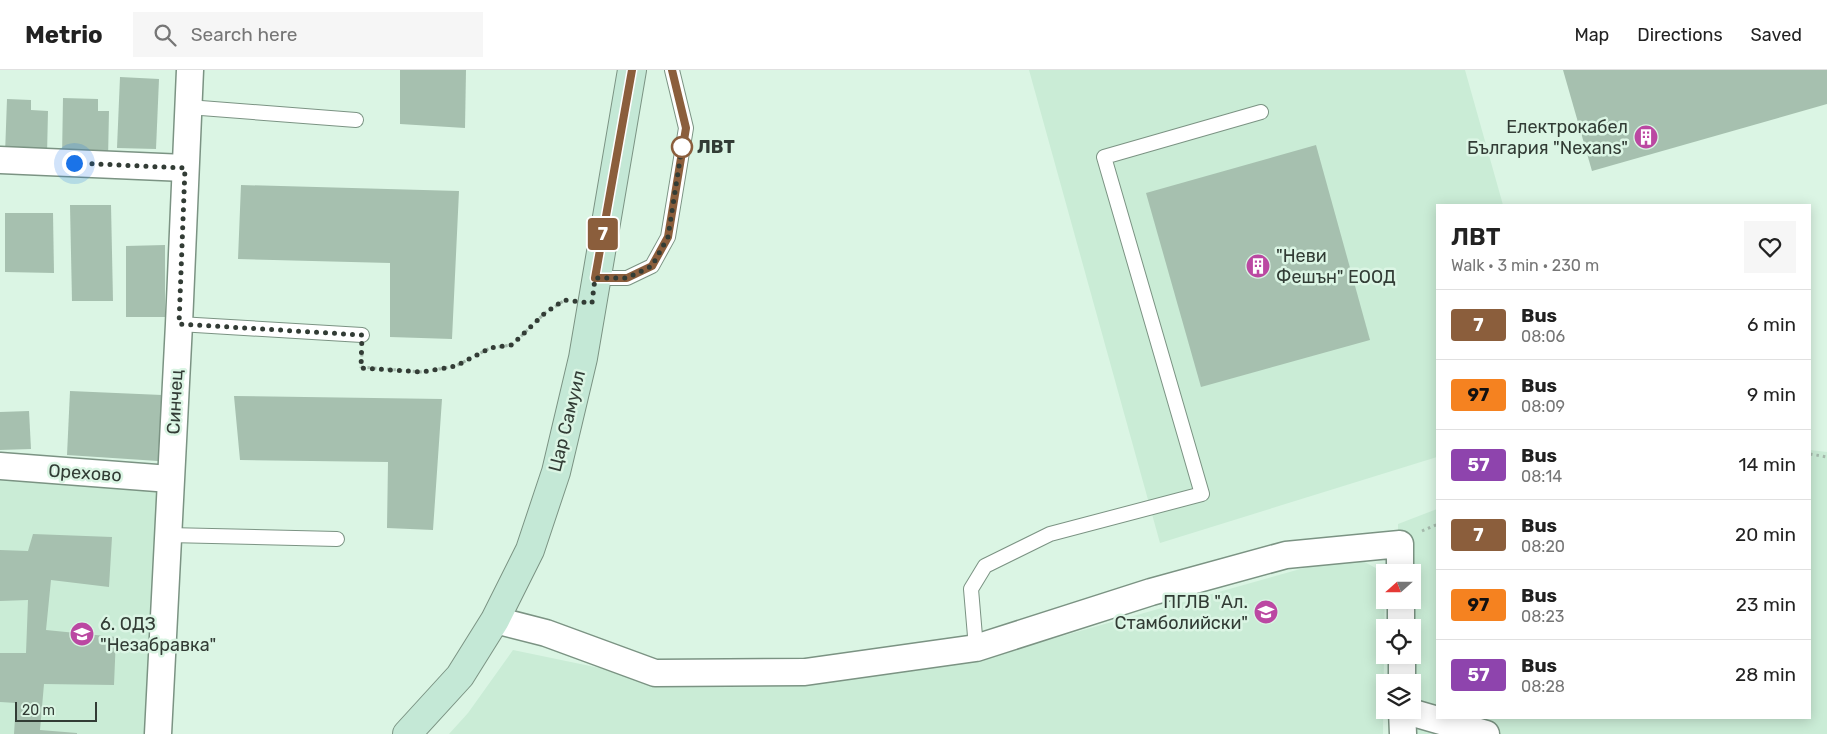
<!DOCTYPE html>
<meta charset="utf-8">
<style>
body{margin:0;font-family:Rubik,sans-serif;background:#f6f6f6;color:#222;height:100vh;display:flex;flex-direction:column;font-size:19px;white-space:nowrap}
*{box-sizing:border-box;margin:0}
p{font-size:16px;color:#767676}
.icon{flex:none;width:28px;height:28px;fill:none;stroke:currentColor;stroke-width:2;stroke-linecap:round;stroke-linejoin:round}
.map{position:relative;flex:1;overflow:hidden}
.drawer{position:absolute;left:1436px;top:134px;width:375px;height:515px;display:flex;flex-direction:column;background:#fff;border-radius:0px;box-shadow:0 2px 12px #0003}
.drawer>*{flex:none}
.badge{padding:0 10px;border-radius:4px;font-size:18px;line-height:32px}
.needle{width:32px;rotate:249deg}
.controls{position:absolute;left:1376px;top:494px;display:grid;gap:10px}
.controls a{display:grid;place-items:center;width:45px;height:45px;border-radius:0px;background:#fff;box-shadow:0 2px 12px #0003;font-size:25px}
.scale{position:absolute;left:15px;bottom:12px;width:82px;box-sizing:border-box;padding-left:5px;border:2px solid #323c35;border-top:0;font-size:14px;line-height:18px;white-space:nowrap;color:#323c35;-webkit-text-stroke:4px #dbf5e4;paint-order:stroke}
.you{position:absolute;width:25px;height:25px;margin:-12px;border:4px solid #fff;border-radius:50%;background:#1a73e8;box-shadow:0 0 0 8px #1a73e833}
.map>.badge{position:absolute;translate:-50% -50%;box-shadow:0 0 0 2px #fff}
.round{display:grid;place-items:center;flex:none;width:52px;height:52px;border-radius:0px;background:#f6f6f6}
.headline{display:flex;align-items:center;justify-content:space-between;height:85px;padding:0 15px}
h1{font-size:24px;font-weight:600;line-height:38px}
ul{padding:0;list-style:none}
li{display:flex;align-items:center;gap:15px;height:70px;padding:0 15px;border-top:1px solid #e0e0e0}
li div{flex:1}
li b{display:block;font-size:19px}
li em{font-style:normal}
li .badge{min-width:55px;font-weight:700;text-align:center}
header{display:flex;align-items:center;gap:30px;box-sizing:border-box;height:70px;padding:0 25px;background:#fff;border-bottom:1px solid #e0e0e0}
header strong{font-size:24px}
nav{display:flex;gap:28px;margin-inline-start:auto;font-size:18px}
.search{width:350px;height:45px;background:#f6f6f6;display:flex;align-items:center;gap:12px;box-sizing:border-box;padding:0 18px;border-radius:0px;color:#767676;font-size:19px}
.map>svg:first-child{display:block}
.built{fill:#caecd6}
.building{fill:#a6c0af}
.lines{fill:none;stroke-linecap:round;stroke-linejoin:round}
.lane-casing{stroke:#7b9383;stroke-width:16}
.street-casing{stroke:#7b9383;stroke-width:29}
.secondary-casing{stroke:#7b9383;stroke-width:30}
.path{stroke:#a5baac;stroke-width:3;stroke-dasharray:2.5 4;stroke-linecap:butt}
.lane{stroke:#fff;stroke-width:14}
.street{stroke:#fff;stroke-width:26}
.secondary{stroke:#c4e8d6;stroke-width:28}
.line-casing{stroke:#fff;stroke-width:11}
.line{stroke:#8b5e3c;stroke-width:8}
.walk{stroke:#323c35;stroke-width:5;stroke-dasharray:0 9}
.stop-dot{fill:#fff;stroke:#8b5e3c;stroke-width:2.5}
.labels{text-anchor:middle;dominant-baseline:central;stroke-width:5;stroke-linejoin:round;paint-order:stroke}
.poi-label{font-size:18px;fill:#323c35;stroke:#dbf5e4;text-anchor:end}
.stop-label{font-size:18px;font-weight:bold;fill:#323c35;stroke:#dbf5e4;text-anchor:start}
.street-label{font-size:18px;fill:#323c35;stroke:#dbf5e4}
</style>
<header>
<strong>Metrio</strong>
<div class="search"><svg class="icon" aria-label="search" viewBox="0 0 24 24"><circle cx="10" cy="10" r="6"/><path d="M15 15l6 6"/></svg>Search here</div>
<nav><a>Map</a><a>Directions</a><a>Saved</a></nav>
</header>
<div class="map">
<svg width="1827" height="664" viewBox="0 0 1827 664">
<rect width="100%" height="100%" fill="#dbf5e4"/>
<!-- built -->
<g class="built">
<polygon points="1029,0 1465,0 1503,135 1438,135 1437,387 1160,473"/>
<polygon points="1810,380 1827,382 1827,664 1400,664 1412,640 1412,502 1398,502 1398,454 1437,439 1438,648 1810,648"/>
<polygon points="0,396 170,409 158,664 0,664"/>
<polygon points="1336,489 1361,490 1385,503 1383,664 449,664 468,643 513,580 672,613 748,616 970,592"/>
</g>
<!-- building -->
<g class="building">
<polygon points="400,0 466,0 465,58 400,54"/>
<polygon points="1563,0 1827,0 1827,34 1592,101"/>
<polygon points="120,7 159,9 156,79 117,78"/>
<polygon points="63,28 98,29 98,41 109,41 108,89 62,88"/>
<polygon points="7,29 31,30 31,40 48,41 47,85 5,84"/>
<polygon points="1316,75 1370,270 1201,317 1146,123"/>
<polygon points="241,115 459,121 452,269 390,267 390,193 238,189"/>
<polygon points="70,135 111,135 113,231 72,231"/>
<polygon points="5,143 53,143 54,203 5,202"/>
<polygon points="165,175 165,247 126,247 126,176"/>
<polygon points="70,321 162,325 158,391 67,385"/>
<polygon points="234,326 442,329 433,460 387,458 388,392 240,390"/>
<polygon points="29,341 31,379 0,380 0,342"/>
<polygon points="33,464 112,467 109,517 51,510 46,560 116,567 114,615 44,614 40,660 77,663 77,664 14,664 16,633 0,632 0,583 26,583 28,530 0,531 0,480 28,481"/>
</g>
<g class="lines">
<defs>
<g id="lane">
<polyline points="188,37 356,50"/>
<polyline points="595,208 627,208 652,196 668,167 686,58 672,0"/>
<polyline points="179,254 362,265"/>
<polyline points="168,465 337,469"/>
<polyline points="976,578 971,519 985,496 1050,464 1202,424 1104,87 1261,42"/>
</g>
<g id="street">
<polyline points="0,90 185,98"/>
<polyline points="0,396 170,409"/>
<polyline points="1401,530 1401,558"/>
<polyline points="495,550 546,563 655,603 805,602 976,578 1151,522 1286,485 1400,474 1400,502"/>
<polyline points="1402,585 1402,612"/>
<polyline points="1402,640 1403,664"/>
<polyline points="1403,640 1486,664"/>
<polyline points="158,664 179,254 190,0"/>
</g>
<polyline id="secondary" points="407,664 460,606 495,550 530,480 556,402 583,288 632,0"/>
</defs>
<!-- lane casing -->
<use href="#lane" class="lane-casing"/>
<!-- street casing -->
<use href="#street" class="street-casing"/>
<!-- secondary casing -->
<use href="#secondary" class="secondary-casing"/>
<!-- path -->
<g class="path">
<polyline points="362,284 361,297 422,302 456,296 490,278 512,275 545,243 565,230"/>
<polyline points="1810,384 1827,387"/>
<polyline points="1422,461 1438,454"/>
</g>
<!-- lane -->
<use href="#lane" class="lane"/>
<!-- street -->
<use href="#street" class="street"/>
<!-- secondary -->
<use href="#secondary" class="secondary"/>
</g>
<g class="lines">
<defs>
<polyline id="line" points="632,0 595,208 627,208 652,196 668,167 686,58 672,0"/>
</defs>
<!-- line casing -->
<use href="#line" class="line-casing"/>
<!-- line -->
<use href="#line" class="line"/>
<!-- walk -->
<polyline class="walk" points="74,93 185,98 179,254 362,265 361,298 422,302 456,296 490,278 512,275 545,243 564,230 592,233 595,208 627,208 652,196 668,167 682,77"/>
</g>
<!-- icons -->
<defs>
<symbol id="building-disc" viewBox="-11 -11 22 22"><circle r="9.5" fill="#bb48a2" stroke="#dbf5e4"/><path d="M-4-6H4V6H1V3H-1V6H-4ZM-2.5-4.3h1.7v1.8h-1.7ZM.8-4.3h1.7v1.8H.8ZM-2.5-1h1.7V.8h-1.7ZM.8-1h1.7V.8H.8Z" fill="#fff"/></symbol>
<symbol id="school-disc" viewBox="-11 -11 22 22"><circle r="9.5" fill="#bb48a2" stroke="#dbf5e4"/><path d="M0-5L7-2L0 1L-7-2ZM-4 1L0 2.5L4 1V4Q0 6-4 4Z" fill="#fff"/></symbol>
</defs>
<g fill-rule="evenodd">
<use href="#building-disc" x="1632" y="53" width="28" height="28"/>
<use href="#building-disc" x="1244" y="182" width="28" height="28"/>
<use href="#school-disc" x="1252" y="528" width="28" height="28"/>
<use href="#school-disc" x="68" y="550" width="28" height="28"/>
</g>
<!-- markers -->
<circle class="stop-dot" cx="682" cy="77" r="10"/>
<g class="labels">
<!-- poi labels -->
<g class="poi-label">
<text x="1628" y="57">Електрокабел<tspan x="1628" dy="21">България "Nexans"</tspan></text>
<text x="1276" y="186" text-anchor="start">"Неви<tspan x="1276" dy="21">Фешън" ЕООД</tspan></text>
<text x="1248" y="532">ПГЛВ "Ал.<tspan x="1248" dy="21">Стамболийски"</tspan></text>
<text x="100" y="554" text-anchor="start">6. ОДЗ<tspan x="100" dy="21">"Незабравка"</tspan></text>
</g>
<!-- stop labels -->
<g class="stop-label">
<text x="697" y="77">ЛВТ</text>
</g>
<!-- street labels -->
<g class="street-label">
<text transform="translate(175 332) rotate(-87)">Синчец</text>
<text transform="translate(567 351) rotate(-76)">Цар Самуил</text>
<text transform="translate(85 403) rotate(4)">Орехово</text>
</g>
</g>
</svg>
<div class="controls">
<a><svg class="needle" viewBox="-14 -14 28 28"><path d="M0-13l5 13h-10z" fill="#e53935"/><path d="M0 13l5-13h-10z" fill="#767676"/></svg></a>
<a><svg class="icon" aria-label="locate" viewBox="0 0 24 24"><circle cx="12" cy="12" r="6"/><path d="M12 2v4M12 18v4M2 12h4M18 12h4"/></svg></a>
<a><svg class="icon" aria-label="layers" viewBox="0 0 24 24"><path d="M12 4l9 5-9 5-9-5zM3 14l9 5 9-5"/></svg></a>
</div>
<div class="scale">20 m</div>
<div class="you" style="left:74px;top:93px"></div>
<b class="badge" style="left:603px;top:164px;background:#8b5e3c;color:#fff">7</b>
<section class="drawer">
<div class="headline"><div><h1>ЛВТ</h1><p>Walk · 3 min · 230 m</p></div><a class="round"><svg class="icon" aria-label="heart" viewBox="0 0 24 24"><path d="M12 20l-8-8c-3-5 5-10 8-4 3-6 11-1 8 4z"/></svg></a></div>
<ul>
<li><span class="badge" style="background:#8b5e3c;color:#fff">7</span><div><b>Bus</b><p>08:06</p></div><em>6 min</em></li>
<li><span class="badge" style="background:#f58220;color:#111">97</span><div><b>Bus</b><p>08:09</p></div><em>9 min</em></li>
<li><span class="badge" style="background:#8e44ad;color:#fff">57</span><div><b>Bus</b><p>08:14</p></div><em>14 min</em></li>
<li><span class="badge" style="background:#8b5e3c;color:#fff">7</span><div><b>Bus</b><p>08:20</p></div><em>20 min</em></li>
<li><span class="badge" style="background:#f58220;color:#111">97</span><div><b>Bus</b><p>08:23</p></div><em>23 min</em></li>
<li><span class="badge" style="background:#8e44ad;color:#fff">57</span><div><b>Bus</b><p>08:28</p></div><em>28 min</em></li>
</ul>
</section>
</div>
